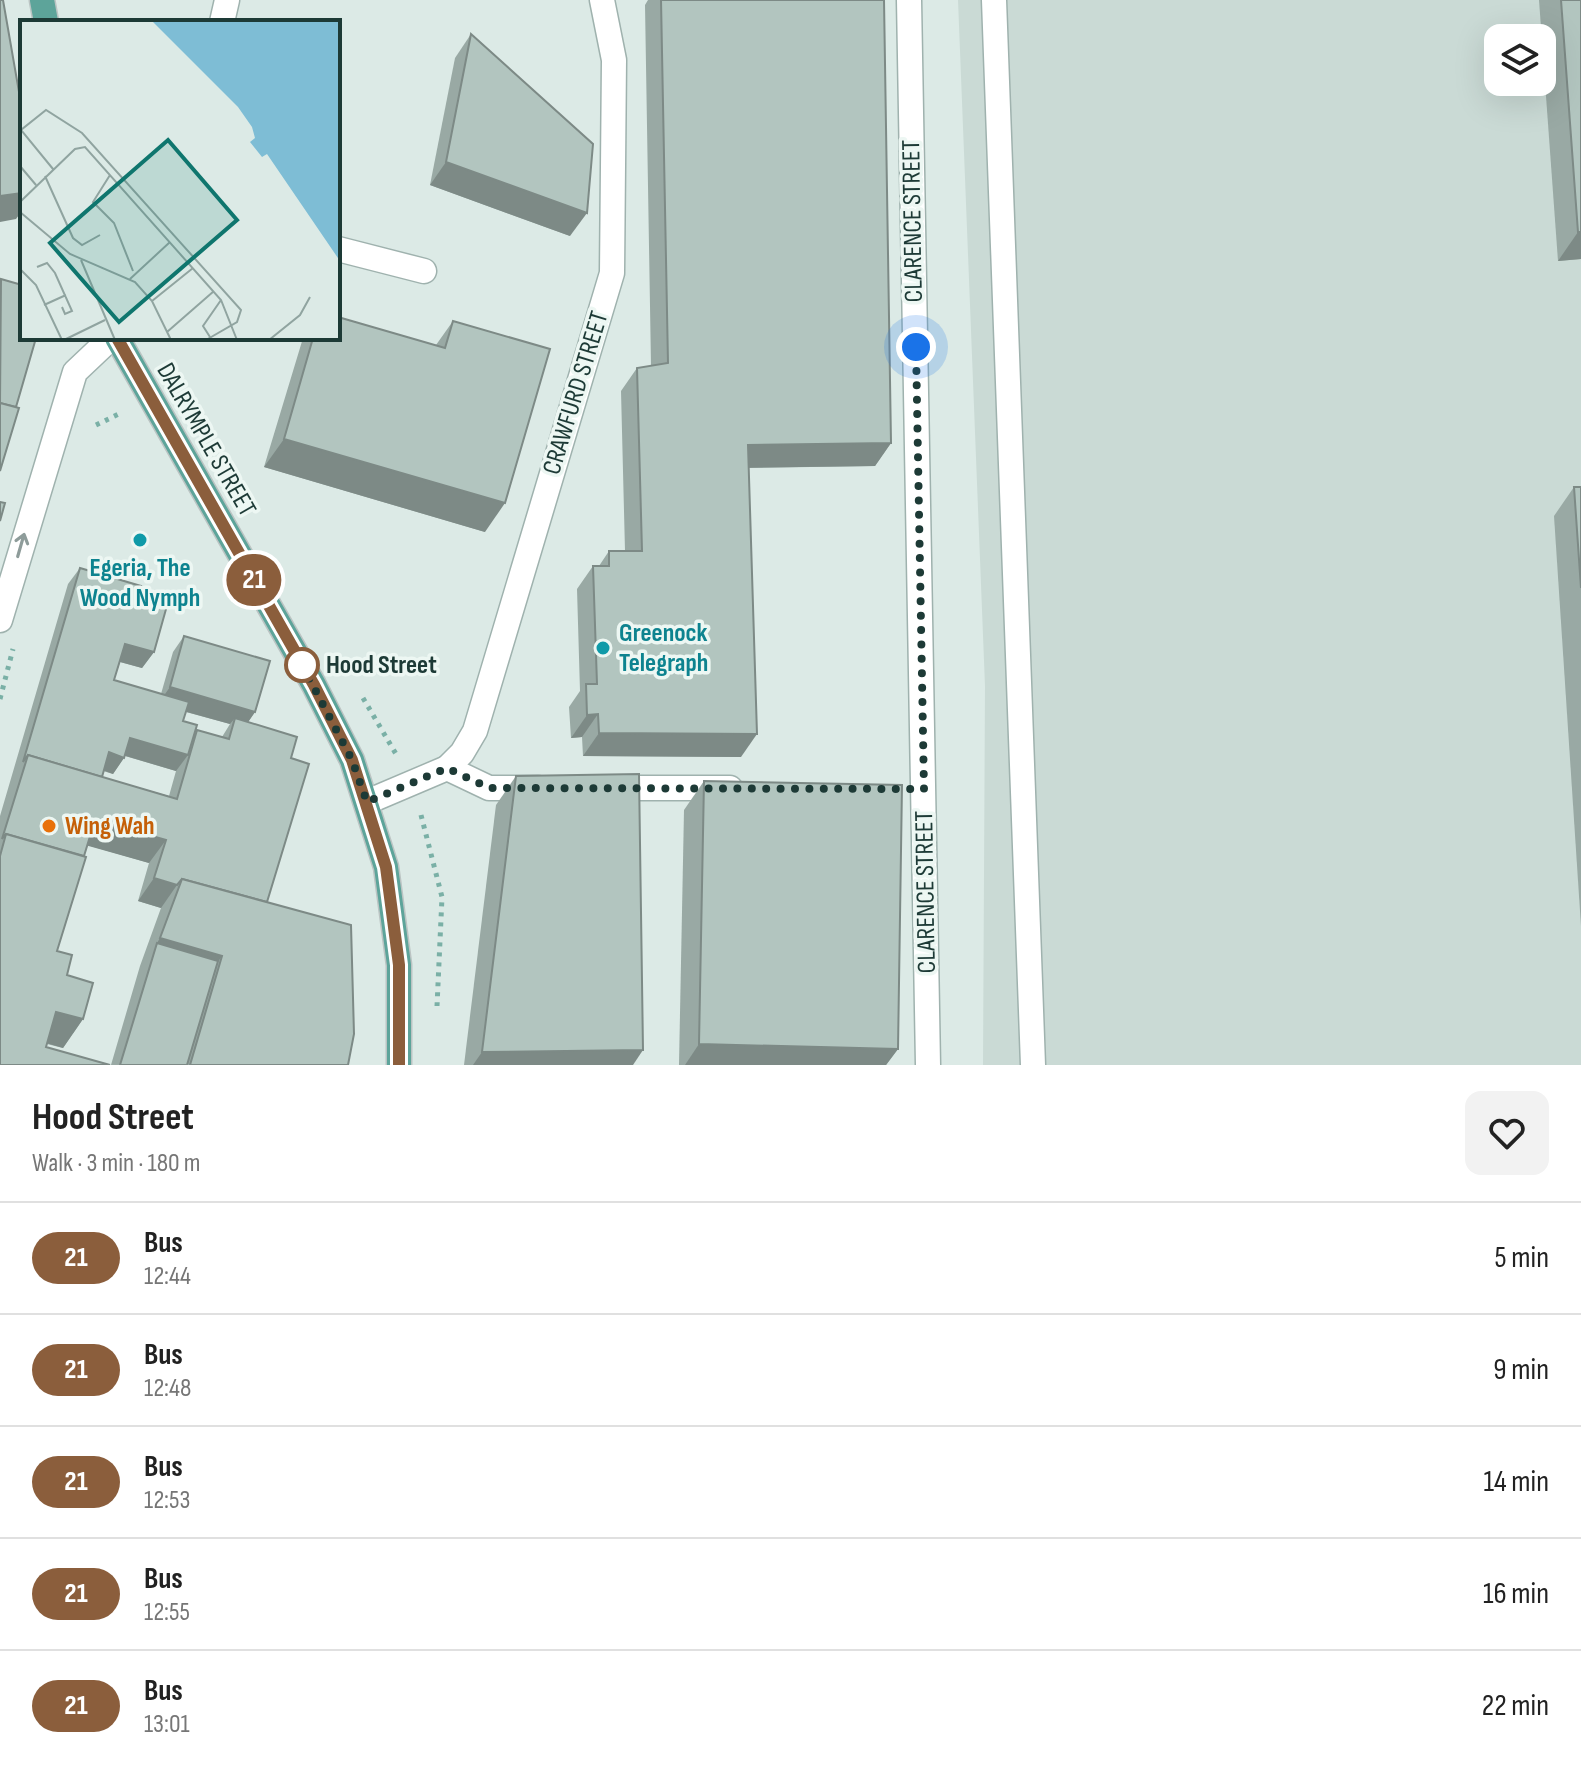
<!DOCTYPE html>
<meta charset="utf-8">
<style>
body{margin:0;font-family:"Sofia Sans Condensed",sans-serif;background:#f2f2f2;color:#222;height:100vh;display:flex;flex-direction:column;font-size:30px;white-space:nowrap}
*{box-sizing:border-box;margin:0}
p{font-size:26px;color:#767676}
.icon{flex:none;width:44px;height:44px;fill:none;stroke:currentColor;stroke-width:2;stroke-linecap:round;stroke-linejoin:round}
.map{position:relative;height:1065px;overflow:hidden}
.sheet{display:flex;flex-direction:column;background:#fff;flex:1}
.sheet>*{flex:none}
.badge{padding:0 16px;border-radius:26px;font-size:28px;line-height:52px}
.tools{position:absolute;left:1484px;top:24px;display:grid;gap:16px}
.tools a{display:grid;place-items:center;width:72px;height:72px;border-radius:16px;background:#fff;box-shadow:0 8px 32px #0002;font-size:40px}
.you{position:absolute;width:40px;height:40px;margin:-20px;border:6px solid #fff;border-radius:50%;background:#1a73e8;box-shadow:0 0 0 12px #1a73e833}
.map>.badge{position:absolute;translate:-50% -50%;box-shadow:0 0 0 4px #fff}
.round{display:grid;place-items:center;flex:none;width:84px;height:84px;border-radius:16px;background:#f2f2f2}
.overview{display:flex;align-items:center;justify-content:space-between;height:136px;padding:0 32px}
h1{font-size:38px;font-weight:700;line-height:60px}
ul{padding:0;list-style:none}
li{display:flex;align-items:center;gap:24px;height:112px;padding:0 32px;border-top:2px solid #e0e0e0}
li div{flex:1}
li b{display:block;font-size:30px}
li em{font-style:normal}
li .badge{min-width:88px;font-weight:700;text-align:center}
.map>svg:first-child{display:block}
.built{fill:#cadad5;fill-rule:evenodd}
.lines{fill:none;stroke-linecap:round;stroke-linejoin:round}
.minor-casing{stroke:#9fb2ae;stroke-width:27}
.major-casing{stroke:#bbc4c3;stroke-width:27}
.path{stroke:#7ab0a6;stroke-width:5;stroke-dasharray:4 6;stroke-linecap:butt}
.minor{stroke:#fff;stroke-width:24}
.major{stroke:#5da49a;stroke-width:24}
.wall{fill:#99a9a4;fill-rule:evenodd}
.shaded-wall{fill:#7d8a86}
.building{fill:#b2c5bf;stroke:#7d8a86;stroke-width:2}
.oneway{stroke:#8e9c9a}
.line-casing{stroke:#fff;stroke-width:18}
.line{stroke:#8b5e3c;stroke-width:12}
.walk{stroke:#1d3a36;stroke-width:8;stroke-dasharray:0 14.4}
.culture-dot{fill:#0f9aa8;stroke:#edf7f3;stroke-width:3}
.stop-dot{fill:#fff;stroke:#8b5e3c;stroke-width:4}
.food-dot{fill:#e8710a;stroke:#edf7f3;stroke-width:3}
.labels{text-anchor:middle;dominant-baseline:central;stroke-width:7;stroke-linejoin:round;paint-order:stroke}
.street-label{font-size:26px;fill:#1d3a36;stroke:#edf7f3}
.culture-label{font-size:26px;font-weight:bold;fill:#0d838f;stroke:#edf7f3}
.stop-label{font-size:26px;font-weight:bold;fill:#1d3a36;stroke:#edf7f3;text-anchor:start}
.food-label{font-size:26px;font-weight:bold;fill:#c56008;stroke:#edf7f3;text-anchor:start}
.inset-road{fill:none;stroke:#90a4a0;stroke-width:2}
.view{fill:#0f766e;fill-opacity:0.15;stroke:#0f766e;stroke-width:4}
.inset-edge{fill:none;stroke:#1d3a36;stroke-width:4}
</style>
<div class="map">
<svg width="1581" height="1065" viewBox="0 0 1581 1065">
<rect width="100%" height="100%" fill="#dceae6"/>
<!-- built -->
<path class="built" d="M958,0H1581V1065H983L985,686ZM1498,38H1542V82H1498Z"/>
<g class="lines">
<defs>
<g id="minor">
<polyline points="909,0 928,1065"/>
<polyline points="994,0 1033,1065"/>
<polyline points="222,22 227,0"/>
<polyline points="338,249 424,271"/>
<polyline points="0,620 75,372 111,338"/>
<polyline points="447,768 462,753 475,731 612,273 614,60 602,0"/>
<polyline points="607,788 730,788"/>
<polyline points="367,802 447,768 489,788 538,788"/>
</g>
<g id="major">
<polyline points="42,0 46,22"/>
<polyline points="117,338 314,685 352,760 386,867 399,965 399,1065"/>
</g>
</defs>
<!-- minor casing -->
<use href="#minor" class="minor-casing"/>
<!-- major casing -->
<use href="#major" class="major-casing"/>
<!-- path -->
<g class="path">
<polyline points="96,425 123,412"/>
<polyline points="363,698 396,754"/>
<polyline points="0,699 13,649"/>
<polyline points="421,815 442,897 437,1006"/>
</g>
<!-- minor -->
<use href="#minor" class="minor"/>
<!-- major -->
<use href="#major" class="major"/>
</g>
<!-- wall -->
<g class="wall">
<polygon points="648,0 884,0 891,443 875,466 749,468 741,757 583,756 582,737 571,738 569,707 580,691 577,589 593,566 599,566 609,551 625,551 621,391 637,368 651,366 645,5"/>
<polygon points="1539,0 1581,0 1581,259 1558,261"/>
<polygon points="471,34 570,236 430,185 455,58"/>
<polygon points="453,321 485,532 264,467 303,338 338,338 436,345"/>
<polygon points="1574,487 1581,487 1581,926 1554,516"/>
<path d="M80,568L139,594L154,652L142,668L120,662L114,680L161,694L173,652L184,636L255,712L248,722L291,758L267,902L348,1065H111L140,966L161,908L138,901L149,863L87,845L57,951L83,1019L63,1048L47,1044L0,1065V816L68,584ZM186,712L230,724L222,737L197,730L193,736L183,721ZM125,756L176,771L169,796L102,777L103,771L113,774Z"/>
<polygon points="516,776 633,1065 464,1065 496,805"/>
<polygon points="704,781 898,1049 886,1065 679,1065 684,810"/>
</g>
<!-- shaded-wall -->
<g class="shaded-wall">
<polygon points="446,162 587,213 570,236 430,185"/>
<polygon points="22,193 22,211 16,219 0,222 0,196"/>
<polygon points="1578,232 1581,232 1581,259 1558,261"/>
<polygon points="284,439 505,503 485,532 264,467"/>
<polygon points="891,443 875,466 732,468 748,445"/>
<polygon points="125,644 154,652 142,668 113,660"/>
<polygon points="170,687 255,712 244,728 235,718 230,724 158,704"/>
<polygon points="598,714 582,737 571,738 587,715"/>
<polygon points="599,733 757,734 741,757 583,756"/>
<polygon points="130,738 188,755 176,771 119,754"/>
<polygon points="109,752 124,758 113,774 97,768"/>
<polygon points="95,820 166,840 149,863 78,843"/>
<polygon points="154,878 177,885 161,908 138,901"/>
<polygon points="160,938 222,956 202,985 157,943"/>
<polygon points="56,1012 83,1019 63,1048 36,1040"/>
<polygon points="699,1044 898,1049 886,1065 685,1065"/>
<polygon points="643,1050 633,1065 473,1065 482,1052"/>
</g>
<!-- building -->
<g class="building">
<polygon points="0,0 3,0 22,109 22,193 0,196"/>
<polygon points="661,0 884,0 891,443 748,445 757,734 599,733 598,714 587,715 586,684 597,684 593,566 609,566 609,551 642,551 637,368 668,363"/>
<polygon points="1561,0 1581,0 1581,232 1578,232"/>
<polygon points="471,34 593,144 587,213 446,162"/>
<polygon points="1,279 22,285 22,338 36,338 16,407 0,403"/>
<polygon points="338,317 445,348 453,321 550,349 505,503 284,439 313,338 338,338"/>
<polygon points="0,403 19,408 0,471"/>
<polygon points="1574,487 1581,487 1581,588"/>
<polygon points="0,502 5,503 0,521"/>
<polygon points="80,568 141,586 139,594 168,602 154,652 125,644 114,680 189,702 183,721 197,725 188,755 130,738 124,758 109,752 102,777 28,755 23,762"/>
<polygon points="184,636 270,661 255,712 170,687"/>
<polygon points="235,718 297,737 291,758 309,764 267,902 182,879 177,885 154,878 166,840 95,820 84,856 6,834 2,839 28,755 177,799 197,730 229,739"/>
<polygon points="639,774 643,1050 482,1052 516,776"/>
<polygon points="704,781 902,785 898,1049 699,1044"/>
<polygon points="6,834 86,857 57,951 72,955 67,975 93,983 83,1019 56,1012 46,1047 110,1065 0,1065 0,856"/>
<polygon points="182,879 351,925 354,1034 348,1065 190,1065 222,956 160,938"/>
<polygon points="157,943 218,961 187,1065 120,1065"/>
</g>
<!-- one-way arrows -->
<defs><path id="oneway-shaft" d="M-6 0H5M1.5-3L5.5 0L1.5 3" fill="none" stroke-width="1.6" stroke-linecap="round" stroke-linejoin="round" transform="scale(2)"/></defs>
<use class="oneway" href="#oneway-shaft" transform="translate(21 545) rotate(-74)"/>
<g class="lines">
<defs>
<polyline id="line" points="117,338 314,685 352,760 386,867 399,965 399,1065"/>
</defs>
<!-- line casing -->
<use href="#line" class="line-casing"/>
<!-- line -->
<use href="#line" class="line"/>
<!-- walk -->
<polyline class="walk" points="302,665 299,659 352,760 367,802 447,768 489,788 924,789 916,347"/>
</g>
<!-- markers -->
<g class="culture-dot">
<circle cx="140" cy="540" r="8"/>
<circle cx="603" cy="648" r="8"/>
</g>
<circle class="stop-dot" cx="302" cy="665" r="16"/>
<circle class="food-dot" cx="49" cy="826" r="8"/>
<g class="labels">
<!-- street labels -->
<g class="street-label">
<text transform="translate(913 221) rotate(-91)">CLARENCE STREET</text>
<text transform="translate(576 393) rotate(-73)">CRAWFURD STREET</text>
<text transform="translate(206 440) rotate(60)">DALRYMPLE STREET</text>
<text transform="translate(926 892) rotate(-91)">CLARENCE STREET</text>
</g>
<!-- culture labels -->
<g class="culture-label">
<text x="140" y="568">Egeria, The<tspan x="140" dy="30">Wood Nymph</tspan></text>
<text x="619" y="633" text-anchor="start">Greenock<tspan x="619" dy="30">Telegraph</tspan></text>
</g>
<!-- stop labels -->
<g class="stop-label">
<text x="326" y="665">Hood Street</text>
</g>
<!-- food labels -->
<g class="food-label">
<text x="65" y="826">Wing Wah</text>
</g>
</g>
<!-- overview -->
<g transform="translate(20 20)">
<rect width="320" height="320" fill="#dceae6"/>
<path d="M131,0H320V241L247,134L242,137L230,122L235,118L232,107L218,87Z" fill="#7ebdd5"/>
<path class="inset-road" d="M0,146L16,165M33,149L1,110L26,90L62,113L221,290L217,302L186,320M90,155L73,182L94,203L113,251M25,156L53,218L62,225L80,215M0,182L55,129L65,127L201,280L217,320M0,192L50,234L115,262L132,281L151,320M61,240L95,320M17,247L27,243L35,253L52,291L45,294L42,287M0,249L16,265L42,320M110,259L150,222M132,281L173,248M24,285L46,275M147,312L194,271M190,317L183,306L201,280M44,320L85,300M249,320L280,295L290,277"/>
<path class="view" d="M148,120L217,200L99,302L30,223Z"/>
<rect width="320" height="320" class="inset-edge"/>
</g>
</svg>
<div class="tools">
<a><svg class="icon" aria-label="layers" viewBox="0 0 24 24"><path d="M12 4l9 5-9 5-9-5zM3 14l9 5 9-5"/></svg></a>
</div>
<div class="you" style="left:916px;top:347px"></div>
<b class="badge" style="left:254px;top:580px;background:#8b5e3c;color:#fff">21</b>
</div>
<section class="sheet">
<div class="overview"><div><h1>Hood Street</h1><p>Walk · 3 min · 180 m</p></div><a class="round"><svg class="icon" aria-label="heart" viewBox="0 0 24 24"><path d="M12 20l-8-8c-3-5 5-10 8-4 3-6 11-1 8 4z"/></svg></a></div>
<ul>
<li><span class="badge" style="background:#8b5e3c;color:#fff">21</span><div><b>Bus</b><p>12:44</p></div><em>5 min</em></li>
<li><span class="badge" style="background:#8b5e3c;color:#fff">21</span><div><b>Bus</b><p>12:48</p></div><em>9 min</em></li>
<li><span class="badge" style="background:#8b5e3c;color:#fff">21</span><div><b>Bus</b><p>12:53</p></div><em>14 min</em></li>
<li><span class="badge" style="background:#8b5e3c;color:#fff">21</span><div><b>Bus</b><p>12:55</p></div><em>16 min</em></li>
<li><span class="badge" style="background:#8b5e3c;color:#fff">21</span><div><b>Bus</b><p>13:01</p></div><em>22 min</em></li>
</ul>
</section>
